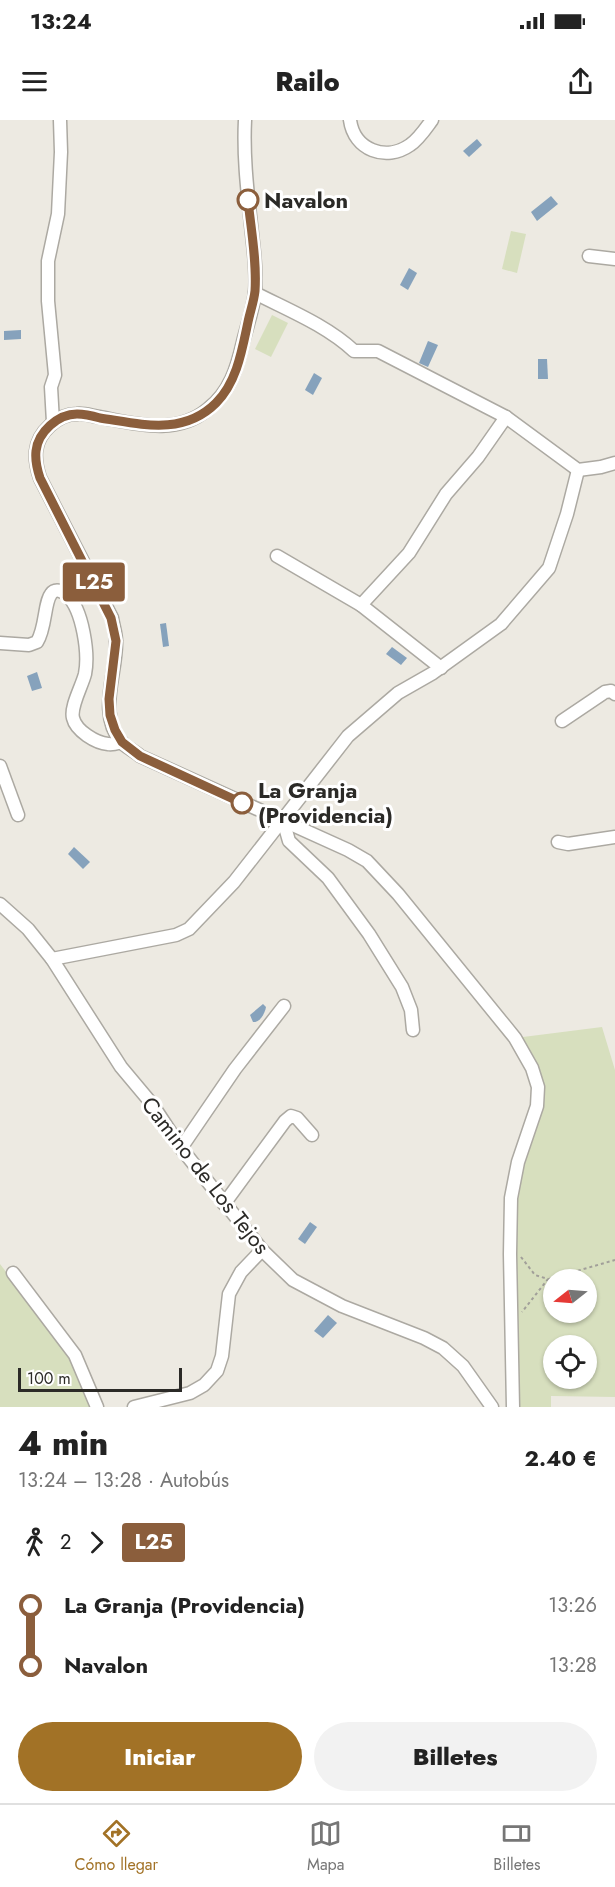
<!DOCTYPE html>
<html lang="es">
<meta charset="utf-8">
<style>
body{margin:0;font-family:Jost,sans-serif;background:#f2f2f2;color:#222;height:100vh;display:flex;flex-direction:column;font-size:22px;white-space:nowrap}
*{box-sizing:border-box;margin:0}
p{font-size:20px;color:#767676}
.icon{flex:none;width:33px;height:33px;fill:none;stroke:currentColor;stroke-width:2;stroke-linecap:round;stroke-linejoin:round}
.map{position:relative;height:1287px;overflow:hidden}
.drawer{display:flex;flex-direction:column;background:#fff;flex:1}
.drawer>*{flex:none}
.badge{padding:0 12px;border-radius:4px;font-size:21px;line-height:39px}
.needle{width:39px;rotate:253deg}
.tools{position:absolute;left:543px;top:1149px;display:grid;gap:12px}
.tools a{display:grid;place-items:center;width:54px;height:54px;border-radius:50%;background:#fff;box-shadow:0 2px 4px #0004;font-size:30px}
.scale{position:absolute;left:18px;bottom:15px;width:164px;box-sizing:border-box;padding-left:6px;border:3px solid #2b2a27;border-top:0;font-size:16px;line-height:21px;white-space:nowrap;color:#2b2a27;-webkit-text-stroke:4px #fff;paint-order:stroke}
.map>.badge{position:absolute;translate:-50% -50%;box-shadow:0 0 0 3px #fff}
.legs{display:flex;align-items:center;gap:9px;height:66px;padding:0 18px;font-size:20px}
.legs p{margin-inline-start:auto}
.headline{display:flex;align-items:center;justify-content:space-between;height:102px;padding:0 18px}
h1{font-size:33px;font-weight:800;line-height:45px}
.button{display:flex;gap:12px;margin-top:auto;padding:12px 18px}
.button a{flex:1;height:69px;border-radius:36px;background:#a27226;color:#fff;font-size:24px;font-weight:800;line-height:69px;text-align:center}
.button a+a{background:#f2f2f2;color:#222}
ul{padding:0 18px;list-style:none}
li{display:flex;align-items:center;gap:21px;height:60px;font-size:22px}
li i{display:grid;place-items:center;width:9px;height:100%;margin:0 8px;background:currentColor}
li i::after{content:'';width:15px;height:15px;margin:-8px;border:4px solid;border-radius:50%;background:#fff}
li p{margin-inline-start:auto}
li:first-child i{background:linear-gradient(#0000 50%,currentColor 0)}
li:last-child i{background:linear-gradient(currentColor 50%,#0000 0)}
.status{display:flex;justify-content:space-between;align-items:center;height:42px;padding:0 30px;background:#fff;direction:ltr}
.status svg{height:16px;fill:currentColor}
header{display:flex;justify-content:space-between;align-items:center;height:78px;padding:0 18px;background:#fff;font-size:27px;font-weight:800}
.dock{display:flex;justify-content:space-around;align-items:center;height:84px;border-top:2px solid #e0e0e0;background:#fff;font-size:16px;color:#767676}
.dock a{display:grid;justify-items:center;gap:3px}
.dock .active{color:#a27226}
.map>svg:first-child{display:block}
.green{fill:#d7dfbe;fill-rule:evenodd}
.water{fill:#86a2bc}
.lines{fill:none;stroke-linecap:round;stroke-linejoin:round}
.minor-casing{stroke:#aca9a2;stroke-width:15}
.path{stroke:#a19f99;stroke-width:2;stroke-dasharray:3 3;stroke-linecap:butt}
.minor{stroke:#fff;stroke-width:12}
.line-1-casing{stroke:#fff;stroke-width:14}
.line-1{stroke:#8b5e3c;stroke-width:9}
.stop-1-dot{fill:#fff;stroke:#8b5e3c;stroke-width:3}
.labels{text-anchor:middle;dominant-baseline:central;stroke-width:6;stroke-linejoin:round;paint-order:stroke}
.stop-label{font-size:22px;font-weight:bold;fill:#2b2a27;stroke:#fff;text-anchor:start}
.street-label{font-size:22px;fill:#2b2a27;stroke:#fff}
</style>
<div class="status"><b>13:24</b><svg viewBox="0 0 49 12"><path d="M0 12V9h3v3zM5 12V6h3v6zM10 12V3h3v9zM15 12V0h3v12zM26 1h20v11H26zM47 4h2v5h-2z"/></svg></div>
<header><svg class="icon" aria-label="menu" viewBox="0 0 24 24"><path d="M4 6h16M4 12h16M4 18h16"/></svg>Railo<svg class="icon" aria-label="share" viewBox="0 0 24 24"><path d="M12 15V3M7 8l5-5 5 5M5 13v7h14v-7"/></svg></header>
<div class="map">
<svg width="615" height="1287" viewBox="0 0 615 1287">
<rect width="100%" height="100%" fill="#edeae2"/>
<!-- green -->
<g class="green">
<polygon points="511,111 526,114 517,153 502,149"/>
<polygon points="272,195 288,203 271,237 255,229"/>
<path d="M602,907L615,950V1277L551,1276V1287H513L511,1078L538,967L515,918ZM554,1160H586V1192H554ZM554,1226H586V1258H554Z"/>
<polygon points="0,1144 70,1236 91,1287 0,1287"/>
</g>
<!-- water -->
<g class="water">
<polygon points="477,19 482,25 469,37 463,31"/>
<polygon points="551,76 558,84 537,101 531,92"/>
<polygon points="409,148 417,153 408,170 400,165"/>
<polygon points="21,210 21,219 4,220 4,211"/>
<polygon points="428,221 438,225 428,247 419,243"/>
<polygon points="538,239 547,239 548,259 538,259"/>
<polygon points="314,253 322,258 313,275 305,270"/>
<polygon points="166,503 169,526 163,527 160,504"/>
<polygon points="392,527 407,538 401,545 386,534"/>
<polygon points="37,552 42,568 32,571 27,556"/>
<polygon points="74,727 90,742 83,749 68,734"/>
<path d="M263,884L266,887C265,893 260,903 253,902L250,895Z"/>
<polygon points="310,1102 317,1107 305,1124 298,1119"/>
<polygon points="328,1195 337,1203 323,1218 314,1211"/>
</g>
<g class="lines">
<defs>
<g id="minor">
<path d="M245,0C243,38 248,76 252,114C254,133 257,153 255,173C253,189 247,206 243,222C237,248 230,272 208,289C176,316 137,304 99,297C92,296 84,293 77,294C58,294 38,312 36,331C35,340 37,349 40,358L112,498C113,505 116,513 116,521C117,554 97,592 121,622C126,627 134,631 140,636L348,730L367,741L398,774L515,918L532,948L538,967L537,986L518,1042L511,1078L510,1134L513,1287"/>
<path d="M350,0C354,30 386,42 410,25C419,19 426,8 432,0"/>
<polyline points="589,136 615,139"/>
<path d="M255,173C288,190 326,205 354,231H378L506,297L578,350L601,347L615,343"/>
<polyline points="53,302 51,267 55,255 48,181 48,141 58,94 61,32 60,0"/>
<polyline points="277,436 361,485 409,433 446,374 478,337 506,297"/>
<polyline points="361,485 441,548"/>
<path d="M0,523L29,525L37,522C46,508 44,483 51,474C55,468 63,471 67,475C83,490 89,534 85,554C82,566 70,587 73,598C76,611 96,623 108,624C113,625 118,623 122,622"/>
<polyline points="562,601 605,572 611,571 615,574"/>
<polyline points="0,646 18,695"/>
<polyline points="283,700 289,721 328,758 369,814 402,867 411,890 413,910"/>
<polyline points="558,722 568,724 615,717"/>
<polyline points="0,784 28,809 52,839 121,947 152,984 181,1028 262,1130 293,1160 342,1186 424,1218 443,1228 463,1246 492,1287"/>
<polyline points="52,839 176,815 189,809 234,762 348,616 398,573 433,553 501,504 549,448 567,394 578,350"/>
<polyline points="181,1028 235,949 284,886"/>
<polyline points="224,1084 285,1001 291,996 297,998 312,1015"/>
<polyline points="13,1153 75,1235 97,1287"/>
<polyline points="134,1287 190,1273 204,1265 217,1251 222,1236 229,1174 241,1152 262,1130"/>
</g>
</defs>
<!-- minor casing -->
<use href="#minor" class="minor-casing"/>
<!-- path -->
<g class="path">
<polyline points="521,1137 535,1155 548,1159 522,1192"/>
<polyline points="549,1159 615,1140"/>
</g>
<!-- minor -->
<use href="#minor" class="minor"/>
</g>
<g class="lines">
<defs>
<path id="line-1" d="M242,683L140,636L122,622L115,610L110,595L109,579L116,521L111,498L40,358C37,349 35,340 36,331C38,312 58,294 77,294C84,294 93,296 100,298C141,304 183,316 216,283C237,262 242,230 248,202C250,192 254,181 255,171C257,141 251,110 248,80"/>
</defs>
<!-- line-1 casing -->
<use href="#line-1" class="line-1-casing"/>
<!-- line-1 -->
<use href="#line-1" class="line-1"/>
</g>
<!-- markers -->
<g class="stop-1-dot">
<circle cx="248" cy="80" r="10"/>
<circle cx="242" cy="683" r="10"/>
</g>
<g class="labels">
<!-- stop labels -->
<g class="stop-label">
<text x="264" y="80">Navalon</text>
<text x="258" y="670">La Granja<tspan x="258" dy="25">(Providencia)</tspan></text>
</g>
<!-- street labels -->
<g class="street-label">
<text transform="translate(206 1055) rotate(52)">Camino de Los Tejos</text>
</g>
</g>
</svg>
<div class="tools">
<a><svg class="needle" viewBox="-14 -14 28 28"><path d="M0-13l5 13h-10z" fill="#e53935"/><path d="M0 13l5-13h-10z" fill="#767676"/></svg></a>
<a><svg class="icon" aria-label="locate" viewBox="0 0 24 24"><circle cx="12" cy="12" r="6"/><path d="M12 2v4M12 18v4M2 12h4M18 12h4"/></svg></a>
</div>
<div class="scale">100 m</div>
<b class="badge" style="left:94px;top:462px;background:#8b5e3c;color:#fff">L25</b>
</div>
<section class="drawer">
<div class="headline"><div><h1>4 min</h1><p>13:24 – 13:28 · Autobús</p></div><b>2.40 €</b></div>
<div class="legs"><svg class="icon" aria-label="walk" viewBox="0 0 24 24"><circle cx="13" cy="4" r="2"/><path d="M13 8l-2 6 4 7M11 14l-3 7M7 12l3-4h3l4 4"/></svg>2<svg class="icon" aria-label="forward" viewBox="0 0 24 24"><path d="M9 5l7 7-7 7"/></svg><b class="badge" style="background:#8b5e3c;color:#fff">L25</b></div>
<ul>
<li><i style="color:#8b5e3c"></i><b>La Granja (Providencia)</b><p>13:26</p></li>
<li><i style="color:#8b5e3c"></i><b>Navalon</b><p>13:28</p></li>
</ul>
<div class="button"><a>Iniciar</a><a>Billetes</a></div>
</section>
<nav class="dock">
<a class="active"><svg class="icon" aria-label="directions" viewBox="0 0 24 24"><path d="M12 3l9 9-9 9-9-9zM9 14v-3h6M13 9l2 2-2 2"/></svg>Cómo llegar</a>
<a><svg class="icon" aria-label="map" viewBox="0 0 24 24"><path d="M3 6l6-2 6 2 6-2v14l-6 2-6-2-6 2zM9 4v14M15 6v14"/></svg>Mapa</a>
<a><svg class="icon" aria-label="tickets" viewBox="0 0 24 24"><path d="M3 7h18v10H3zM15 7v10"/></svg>Billetes</a>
</nav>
